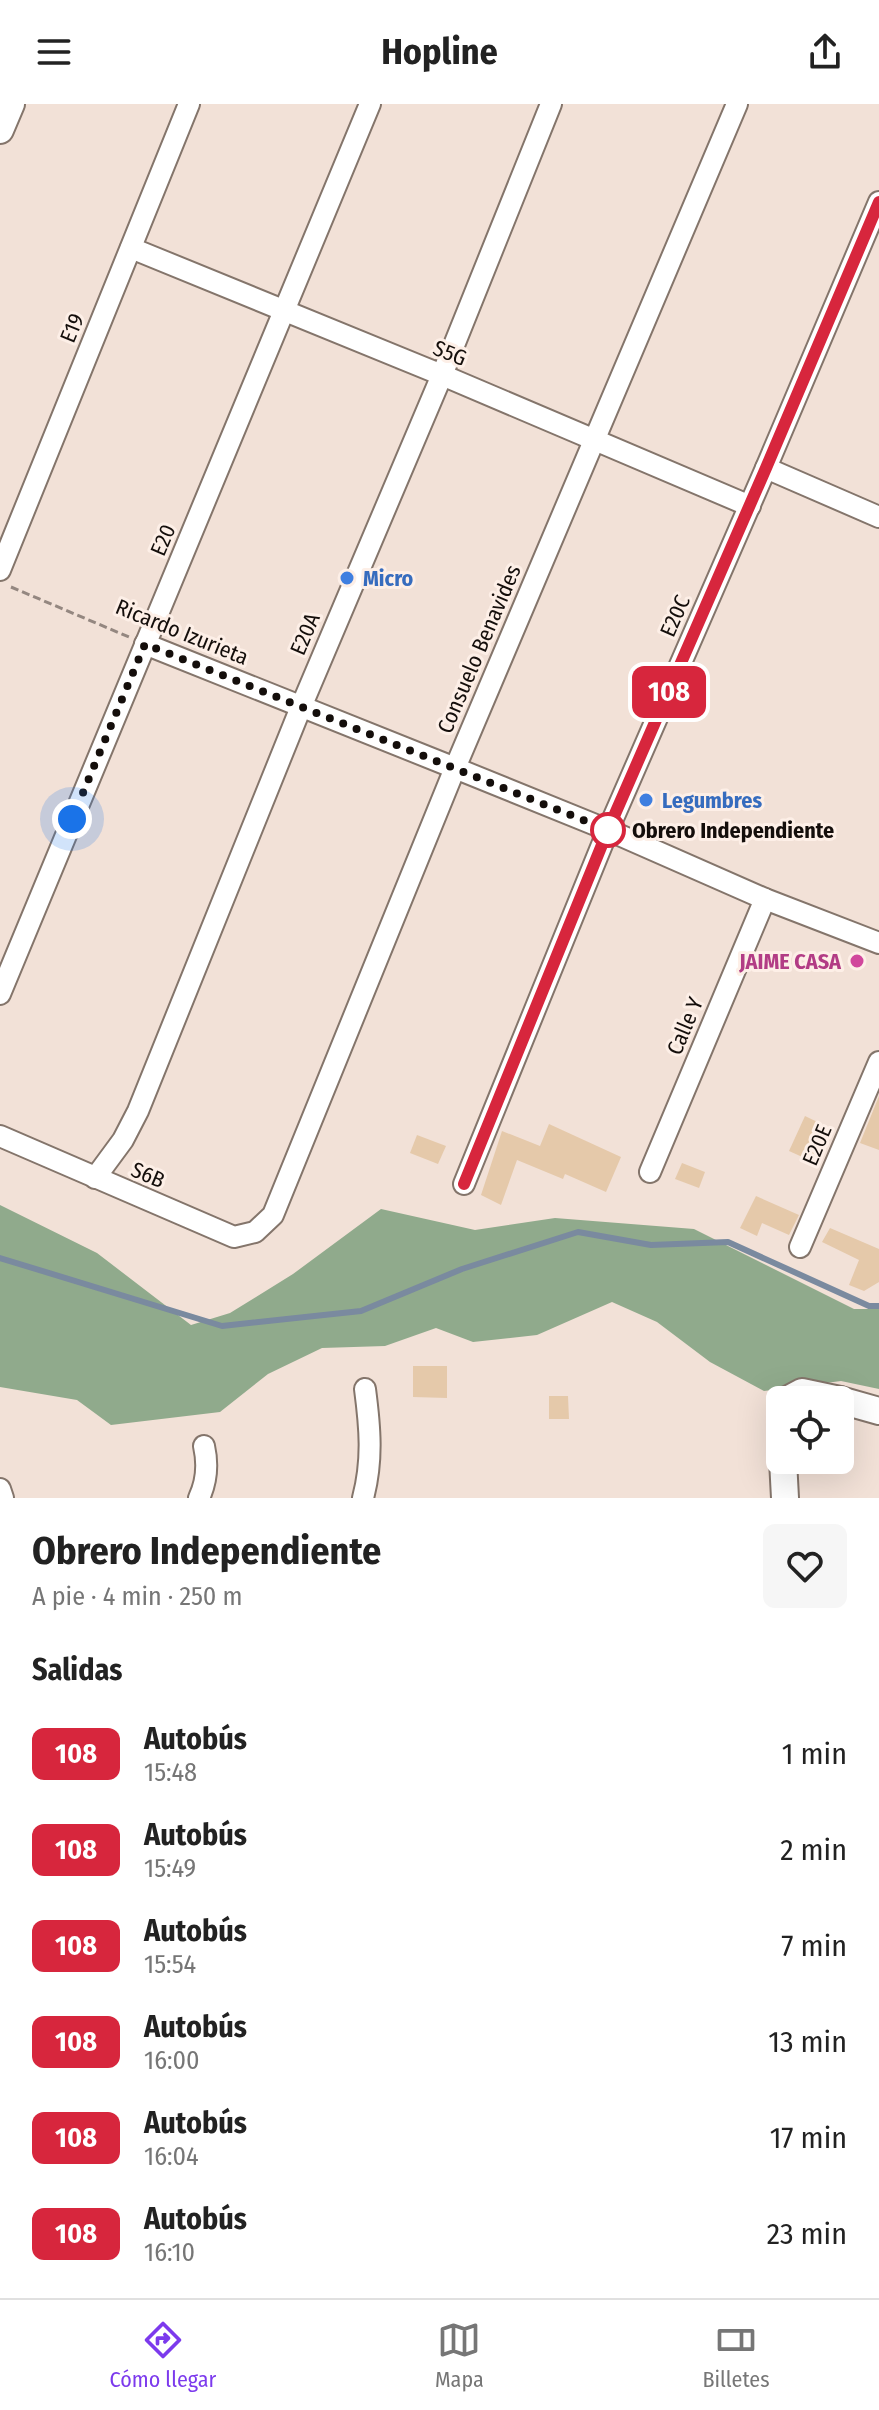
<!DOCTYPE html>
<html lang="es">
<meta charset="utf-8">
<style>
body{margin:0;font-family:"Fira Sans Condensed",sans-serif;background:#f6f6f6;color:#222;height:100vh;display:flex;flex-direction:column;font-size:30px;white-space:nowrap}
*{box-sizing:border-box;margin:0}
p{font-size:26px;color:#767676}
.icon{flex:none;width:44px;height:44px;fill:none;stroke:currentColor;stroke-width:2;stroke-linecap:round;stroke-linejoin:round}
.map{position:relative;height:1394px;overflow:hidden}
.drawer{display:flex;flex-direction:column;background:#fff;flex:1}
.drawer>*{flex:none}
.badge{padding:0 16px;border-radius:12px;font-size:28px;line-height:52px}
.tools{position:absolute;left:766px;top:1282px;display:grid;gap:16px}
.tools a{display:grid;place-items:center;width:88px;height:88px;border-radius:12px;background:#fff;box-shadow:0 8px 32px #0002;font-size:40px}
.you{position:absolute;width:40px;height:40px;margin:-20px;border:6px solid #fff;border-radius:50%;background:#1a73e8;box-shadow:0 0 0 12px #1a73e833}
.map>.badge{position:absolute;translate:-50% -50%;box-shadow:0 0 0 4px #fff}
h2{padding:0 32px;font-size:30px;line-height:72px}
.round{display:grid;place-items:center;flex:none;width:84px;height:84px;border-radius:12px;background:#f6f6f6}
.summary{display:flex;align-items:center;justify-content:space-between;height:136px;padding:0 32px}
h1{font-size:38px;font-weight:700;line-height:60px}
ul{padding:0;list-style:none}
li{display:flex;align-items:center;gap:24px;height:96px;padding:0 32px}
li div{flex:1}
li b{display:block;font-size:30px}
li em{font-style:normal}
li .badge{min-width:88px;font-weight:700;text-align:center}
header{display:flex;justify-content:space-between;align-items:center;height:104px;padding:0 32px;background:#fff;font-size:36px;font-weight:700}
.dock{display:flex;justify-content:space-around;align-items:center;height:112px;border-top:2px solid #e0e0e0;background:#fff;font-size:22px;color:#767676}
.dock a{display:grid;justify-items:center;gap:4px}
.dock .on{color:#7c3aed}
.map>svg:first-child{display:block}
.forest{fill:#90aa8c}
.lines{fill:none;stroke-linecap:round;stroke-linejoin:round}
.stream{stroke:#7a8a9f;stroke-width:6}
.building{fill:#e5c9aa}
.minor-casing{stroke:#84756b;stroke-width:24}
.tertiary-casing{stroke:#84756b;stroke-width:30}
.path{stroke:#948780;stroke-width:3;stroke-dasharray:8 4;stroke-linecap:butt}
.minor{stroke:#fff;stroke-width:20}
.tertiary{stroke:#fff;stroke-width:26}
.line-casing{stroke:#fff;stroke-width:18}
.line{stroke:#d7263d;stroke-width:12}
.walk{stroke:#140e0b;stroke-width:8;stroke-dasharray:0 14.4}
.shop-dot{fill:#3f7fe0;stroke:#fdefe7;stroke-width:3}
.stop-dot{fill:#fff;stroke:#d7263d;stroke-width:4}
.hotel-dot{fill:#d1479c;stroke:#fdefe7;stroke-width:3}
.labels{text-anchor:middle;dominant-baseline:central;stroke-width:6;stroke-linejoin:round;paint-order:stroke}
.street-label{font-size:22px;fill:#140e0b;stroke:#fdefe7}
.shop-label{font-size:22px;font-weight:bold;fill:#366cbe;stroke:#fdefe7;text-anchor:start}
.stop-label{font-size:22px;font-weight:bold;fill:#140e0b;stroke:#fdefe7;text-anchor:start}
.hotel-label{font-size:22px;font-weight:bold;fill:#b23c85;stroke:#fdefe7;text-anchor:end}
</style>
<header><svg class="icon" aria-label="menu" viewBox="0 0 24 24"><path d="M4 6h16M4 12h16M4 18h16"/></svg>Hopline<svg class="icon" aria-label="share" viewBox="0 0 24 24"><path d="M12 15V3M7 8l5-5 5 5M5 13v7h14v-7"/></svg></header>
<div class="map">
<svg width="879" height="1394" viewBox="0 0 879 1394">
<rect width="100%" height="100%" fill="#f2e1d7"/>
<!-- forest -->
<polygon class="forest" points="0,1101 97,1149 191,1221 230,1209 293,1170 381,1105 475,1126 555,1114 694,1125 854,1205 879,1205 879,1285 841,1277 764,1287 710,1258 657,1218 612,1198 537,1231 473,1238 436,1224 385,1242 322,1244 268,1270 220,1308 111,1321 77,1296 0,1283"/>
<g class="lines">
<!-- stream -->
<polyline class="stream" points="0,1154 222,1222 361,1207 462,1165 578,1128 651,1141 728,1138 869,1202 879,1202"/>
</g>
<!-- building -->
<g class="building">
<polygon points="879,992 879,1046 860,1039"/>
<polygon points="805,1012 834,1026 818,1060 789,1047"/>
<polygon points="549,1020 621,1053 606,1088 565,1070 563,1075 517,1056 501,1101 481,1091 502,1027 540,1042"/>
<polygon points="417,1031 446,1042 438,1060 410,1049"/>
<polygon points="682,1059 705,1068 699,1084 675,1075"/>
<polygon points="756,1092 799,1111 789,1131 762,1119 757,1132 740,1124"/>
<polygon points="830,1124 879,1145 879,1178 864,1187 849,1181 859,1156 822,1138"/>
<polygon points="413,1262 447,1262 447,1294 413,1293"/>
<polygon points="549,1292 568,1292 569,1315 549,1315"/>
</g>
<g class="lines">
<defs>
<g id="minor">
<polyline points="131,144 442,271 750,402"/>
<polyline points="766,364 879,413"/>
<polyline points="0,466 189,0"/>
<polyline points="145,540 455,664 608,726 765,795 879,839"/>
<polyline points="0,890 370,0"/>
<polyline points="0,1032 234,1133 255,1128 273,1111 455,664 737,0"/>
<polyline points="650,1068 765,795"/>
<polyline points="95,1074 123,1036 138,1007 301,603 442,271 551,0"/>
<polyline points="464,1080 608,726 766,364 879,98"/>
<polyline points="800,1143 879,958"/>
<polyline points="0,1385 3,1394"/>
<path d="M199,1394C207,1377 208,1360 204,1342"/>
<path d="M363,1394C373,1356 370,1323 365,1285"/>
</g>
<g id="tertiary">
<polyline points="0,26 11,0"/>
<polyline points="787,1296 802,1288 840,1296"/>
<polyline points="840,1296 879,1307"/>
<polyline points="783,1356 785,1394"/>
</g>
</defs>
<!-- minor casing -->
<use href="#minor" class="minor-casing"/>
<!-- tertiary casing -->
<use href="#tertiary" class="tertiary-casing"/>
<!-- path -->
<polyline class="path" points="11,483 129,533"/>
<!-- minor -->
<use href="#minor" class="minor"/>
<!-- tertiary -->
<use href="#tertiary" class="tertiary"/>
</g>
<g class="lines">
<defs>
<polyline id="line" points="464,1080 608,726 766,364 879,98"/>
</defs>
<!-- line casing -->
<use href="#line" class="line-casing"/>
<!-- line -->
<use href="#line" class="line"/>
<!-- walk -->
<polyline class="walk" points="72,715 145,540 608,726"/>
</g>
<!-- markers -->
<g class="shop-dot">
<circle cx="347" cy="474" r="8"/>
<circle cx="646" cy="696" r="8"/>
</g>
<circle class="stop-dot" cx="608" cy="726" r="16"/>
<circle class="hotel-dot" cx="857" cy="857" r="8"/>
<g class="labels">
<!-- street labels -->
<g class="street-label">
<text transform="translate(72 224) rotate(-68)">E19</text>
<text transform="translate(450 249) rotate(22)">S5G</text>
<text transform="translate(163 436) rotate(-67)">E20</text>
<text transform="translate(675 512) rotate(-66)">E20C</text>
<text transform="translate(182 528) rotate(22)">Ricardo Izurieta</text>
<text transform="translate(305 530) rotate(-67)">E20A</text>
<text transform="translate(479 545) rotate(-67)">Consuelo Benavides</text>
<text transform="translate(685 922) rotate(-67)">Calle Y</text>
<text transform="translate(817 1041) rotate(-67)">E20E</text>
<text transform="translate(148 1071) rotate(23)">S6B</text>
</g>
<!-- shop labels -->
<g class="shop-label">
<text x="363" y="474">Micro</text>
<text x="662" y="696">Legumbres</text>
</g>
<!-- stop labels -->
<g class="stop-label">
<text x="632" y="726">Obrero Independiente</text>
</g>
<!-- hotel labels -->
<g class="hotel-label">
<text x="841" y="857">JAIME CASA</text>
</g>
</g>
</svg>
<div class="tools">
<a><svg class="icon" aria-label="locate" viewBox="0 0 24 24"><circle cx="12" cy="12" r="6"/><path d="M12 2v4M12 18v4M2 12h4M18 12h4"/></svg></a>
</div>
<div class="you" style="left:72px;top:715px"></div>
<b class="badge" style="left:669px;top:588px;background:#d7263d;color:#fff">108</b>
</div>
<section class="drawer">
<div class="summary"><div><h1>Obrero Independiente</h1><p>A pie · 4 min · 250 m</p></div><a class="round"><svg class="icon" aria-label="heart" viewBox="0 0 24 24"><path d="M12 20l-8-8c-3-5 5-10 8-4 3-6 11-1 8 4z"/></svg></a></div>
<h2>Salidas</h2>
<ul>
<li><span class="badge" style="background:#d7263d;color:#fff">108</span><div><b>Autobús</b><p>15:48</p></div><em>1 min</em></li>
<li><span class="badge" style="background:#d7263d;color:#fff">108</span><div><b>Autobús</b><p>15:49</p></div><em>2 min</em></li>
<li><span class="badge" style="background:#d7263d;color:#fff">108</span><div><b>Autobús</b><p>15:54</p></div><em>7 min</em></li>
<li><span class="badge" style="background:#d7263d;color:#fff">108</span><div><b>Autobús</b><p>16:00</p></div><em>13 min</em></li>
<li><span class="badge" style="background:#d7263d;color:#fff">108</span><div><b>Autobús</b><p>16:04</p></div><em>17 min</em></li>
<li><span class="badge" style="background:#d7263d;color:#fff">108</span><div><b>Autobús</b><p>16:10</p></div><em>23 min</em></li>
</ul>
</section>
<nav class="dock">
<a class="on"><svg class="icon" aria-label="directions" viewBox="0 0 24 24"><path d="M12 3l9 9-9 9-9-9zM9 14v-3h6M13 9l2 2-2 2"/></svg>Cómo llegar</a>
<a><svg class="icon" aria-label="map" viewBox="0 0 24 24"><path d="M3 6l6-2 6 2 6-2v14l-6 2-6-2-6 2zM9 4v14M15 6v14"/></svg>Mapa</a>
<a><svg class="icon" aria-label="tickets" viewBox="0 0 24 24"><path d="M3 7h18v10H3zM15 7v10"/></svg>Billetes</a>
</nav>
